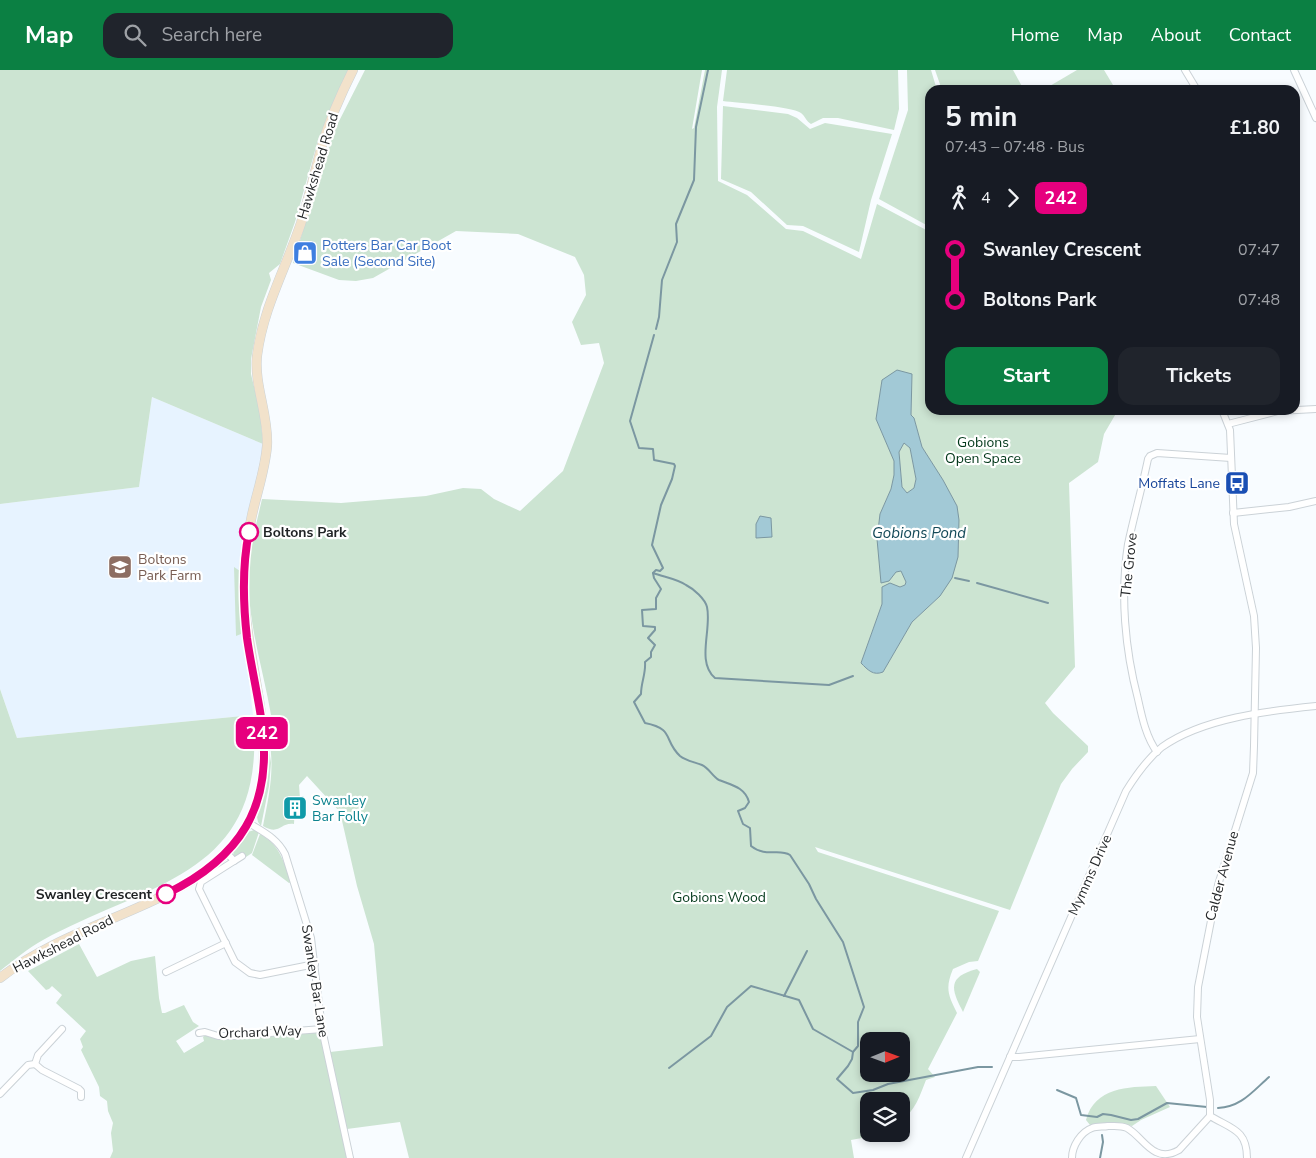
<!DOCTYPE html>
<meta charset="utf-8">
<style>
body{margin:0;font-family:"Nunito Sans",sans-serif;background:#20242c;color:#f1f3f6;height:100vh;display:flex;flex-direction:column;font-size:19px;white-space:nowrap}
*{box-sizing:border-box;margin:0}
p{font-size:16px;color:#9ea1a6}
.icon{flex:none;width:28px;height:28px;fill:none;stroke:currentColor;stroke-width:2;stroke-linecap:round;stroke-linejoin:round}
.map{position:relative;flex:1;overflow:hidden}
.side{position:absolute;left:925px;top:15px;width:375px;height:330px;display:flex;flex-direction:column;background:#171b24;border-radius:15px;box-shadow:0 2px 8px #0003}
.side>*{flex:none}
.badge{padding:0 10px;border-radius:8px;font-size:18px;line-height:32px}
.needle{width:32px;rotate:89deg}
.tools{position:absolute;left:860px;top:962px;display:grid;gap:10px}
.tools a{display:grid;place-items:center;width:50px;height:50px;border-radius:10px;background:#171b24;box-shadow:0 2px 8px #0003;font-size:25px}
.map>.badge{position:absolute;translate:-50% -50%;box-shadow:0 0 0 2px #fff}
.legs{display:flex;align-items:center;gap:8px;height:55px;padding:0 20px;font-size:16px}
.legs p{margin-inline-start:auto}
.headline{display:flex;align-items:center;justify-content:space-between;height:85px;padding:0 20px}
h1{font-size:28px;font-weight:700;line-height:38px}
.action{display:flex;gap:10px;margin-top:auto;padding:10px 20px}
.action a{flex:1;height:58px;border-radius:15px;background:#0b8043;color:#fff;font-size:20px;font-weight:700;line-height:58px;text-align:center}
.action a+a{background:#20242c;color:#f1f3f6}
ul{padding:0 20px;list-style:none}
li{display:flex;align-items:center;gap:18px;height:50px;font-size:19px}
li i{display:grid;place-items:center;width:8px;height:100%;margin:0 6px;background:currentColor}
li i::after{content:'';width:12px;height:12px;margin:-6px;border:4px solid;border-radius:50%;background:#171b24}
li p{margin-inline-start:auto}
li:first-child i{background:linear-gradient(#0000 50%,currentColor 0)}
li:last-child i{background:linear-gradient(currentColor 50%,#0000 0)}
header{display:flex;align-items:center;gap:30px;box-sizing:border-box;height:70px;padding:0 25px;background:#0b8043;color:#fff}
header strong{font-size:24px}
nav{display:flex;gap:28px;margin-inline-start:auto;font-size:18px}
.search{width:350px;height:45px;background:#20242c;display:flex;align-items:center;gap:12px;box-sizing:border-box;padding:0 18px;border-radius:15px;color:#9ea1a6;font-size:19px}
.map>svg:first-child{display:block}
.built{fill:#e7f3ff}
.green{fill:#cce4d2;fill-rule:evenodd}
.water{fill:#a2c9d6;stroke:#7b97a1;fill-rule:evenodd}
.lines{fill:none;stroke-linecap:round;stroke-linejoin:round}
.stream{stroke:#7b97a1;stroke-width:2}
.street-casing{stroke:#cbd2d7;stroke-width:8}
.secondary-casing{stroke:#cbd2d7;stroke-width:10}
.street{stroke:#fff;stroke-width:6}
.secondary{stroke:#f2e2cb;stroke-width:9}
.line-1-casing{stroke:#fff;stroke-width:11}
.line-1{stroke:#e6007e;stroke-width:8}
.stop-1-dot{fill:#fff;stroke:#e6007e;stroke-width:2.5}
.labels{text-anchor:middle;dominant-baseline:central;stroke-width:4.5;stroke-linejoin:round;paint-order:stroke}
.street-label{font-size:14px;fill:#1f2224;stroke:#fff}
.shop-label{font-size:14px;fill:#366cbe;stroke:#fff;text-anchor:start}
.park-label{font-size:14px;fill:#013719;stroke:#fff}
.transit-label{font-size:14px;fill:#164399;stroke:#fff;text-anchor:end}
.stop-label{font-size:14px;font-weight:bold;fill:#1f2224;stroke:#fff;text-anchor:start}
.education-label{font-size:14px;fill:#785e54;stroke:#fff;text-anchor:start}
.culture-label{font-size:14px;fill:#0d838f;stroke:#fff;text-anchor:start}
.water-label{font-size:15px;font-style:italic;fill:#144a59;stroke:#fff}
</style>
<header>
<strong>Map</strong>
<div class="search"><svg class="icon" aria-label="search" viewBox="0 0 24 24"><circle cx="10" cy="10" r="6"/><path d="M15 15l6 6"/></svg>Search here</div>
<nav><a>Home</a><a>Map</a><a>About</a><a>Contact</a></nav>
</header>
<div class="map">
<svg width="1316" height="1088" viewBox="0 0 1316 1088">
<rect width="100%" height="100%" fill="#f8fcff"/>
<!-- built -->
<polygon class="built" points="152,327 263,374 247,452 240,501 244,567 253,645 17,668 0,619 0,434 139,417"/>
<!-- green -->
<g class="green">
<polygon points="0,0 349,0 318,70 295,152 280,194 269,203 271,210 261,237 251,289 251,304 260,342 263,374 152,327 139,417 0,434"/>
<path d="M365,0H702L692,59L694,58L705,0H722L717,37L718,111L747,125L786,159L803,161L861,189L877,134L930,162V340H1118L1104,364L1098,392L1069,413L1075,597L1045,633L1053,643L1088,676V682L1072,699L1061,714L1010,840L815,777L818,782L999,841L978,891L969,892L953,899C945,918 948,925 957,943L928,999L935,1007L926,1010C920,1025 915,1042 901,1050V1031H869V1064H873V1066L851,1070L854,1088H409L400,1052L347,1059L330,982L383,976L374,874L357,816L340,742L307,706L299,715L300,729L298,732H295L294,754C280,752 280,766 263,756C269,726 275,699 269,669L272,665L274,666C268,610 245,554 249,496C251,474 257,451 262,429L341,433L426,426L463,418L481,419L494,429L520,441L563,401L604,293L599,273L581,275L572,252L586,225L584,205L575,187L518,164L456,161L373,208L356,211L339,210L293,193L334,61ZM912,304L911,345L914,348L922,377L943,410L957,436L959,474L940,526L912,552L883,602C873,606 868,600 861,593L882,534L900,517L905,515L906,512L901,501H896L880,444L891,419L894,406V391L876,349L882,310ZM869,971H901V1004H869Z"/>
<path d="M727,0H898L899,39L894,60L838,48H823L811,54C806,51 805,46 801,43C792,36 737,33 723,31Z"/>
<polygon points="907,0 931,0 937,20 930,20 930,157 879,129 908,40"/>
<polygon points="935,0 1013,0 1024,20 942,20"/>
<polygon points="1077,0 1104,0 1116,20 1043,20"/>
<polygon points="723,36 788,44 797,48 810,59 825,53 892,64 871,130 859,182 803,156 787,155 751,122 721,109"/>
<polygon points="904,373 910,378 916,409 914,418 907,423 902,417 899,382"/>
<polygon points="234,497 240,501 243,560 241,564 236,566"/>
<path d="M0,619L17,668L253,645C268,805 154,810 43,870C28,878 14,890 0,901Z"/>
<polygon points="266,658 271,693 269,716 261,756 258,752 257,747 266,706"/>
<polygon points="254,760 259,762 252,783 246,787 243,783 237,786 234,786 233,782 248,762"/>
<path d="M260,764C281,776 283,791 291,812L289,813L252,785Z"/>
<polygon points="79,874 97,907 131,891 155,886 159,928 162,943 165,943 184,935 193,952 199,956 176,971 184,983 204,971 203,967 205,965 225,969 311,962 320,963 349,1088 110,1088 113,1081 111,1063 113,1053 108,1041 107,1031 100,1026 99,1017 81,980 83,977 80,969 86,961 56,933 62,925 52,916 49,919 46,920 28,901"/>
<path d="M977,899L980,902L963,942C951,919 947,907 977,899Z"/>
<path d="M1156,1016L1170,1037L1141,1050L1132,1056L1119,1053L1090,1055L1086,1050C1095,1017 1128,1017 1156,1016Z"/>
</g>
<!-- water -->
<g class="water">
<path d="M897,300L912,304L911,345L914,348L922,377L943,410L957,436L959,450L958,487L952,508L940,526L912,552L883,602C873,606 868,600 861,593L882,534V517L890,513L900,517L905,515L906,512L901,501L896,502L889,511L881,513L877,469L880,444L891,419L894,405V391L876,349L882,310ZM904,373L910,378L916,409L914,418L907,423L902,417L899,382Z"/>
<polygon points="760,446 771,448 772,467 756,468 756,454"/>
</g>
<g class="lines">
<!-- stream -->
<g class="stream">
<polyline points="656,259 659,247 662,210 677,172 676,154 694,110 696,57 708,0"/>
<path d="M654,265L630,351L639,378L653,379L654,390L674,394L675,396L672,409L661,435L652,475L663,498L660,501L656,500L653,503L654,508L661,519L656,528V539L642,540L643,556L655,557V560L648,568L655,575L651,582V587L645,592C646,604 641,612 641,624L634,632L645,653C675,659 663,670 680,686C686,691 695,692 702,695C709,698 713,707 719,710C731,715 745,717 749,732L745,738L738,741L743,754L750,758L751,776C766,788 779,778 790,785L809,814L816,829L843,872L864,937L858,952V976L853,982L852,989L848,996L837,1009L853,1023L873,1020L888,1014L978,997H992"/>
<path d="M653,503C664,507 677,509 686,515C694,519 705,529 707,537C712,559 696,592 715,608L829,615L853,606"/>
<polyline points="955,508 969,511"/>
<polyline points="977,513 1048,533"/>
<polyline points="784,926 807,881"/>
<polyline points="669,998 711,966 727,937 751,916 799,930 813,959 853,982"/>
<polyline points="1057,1020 1076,1028 1081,1045 1097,1047 1103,1044 1111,1045 1131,1050 1138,1049 1167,1033 1207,1037"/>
<path d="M1218,1038C1241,1037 1252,1022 1269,1007"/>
<polyline points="1100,1088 1103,1072 1102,1065"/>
</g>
<defs>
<g id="street">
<polyline points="1185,0 1197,20"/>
<polyline points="1294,0 1316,48"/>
<polyline points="1228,354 1278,341 1316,339"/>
<polyline points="1233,443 1289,437 1316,431"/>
<path d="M1157,682C1146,667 1142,647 1138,629C1125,580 1120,524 1128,474C1134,446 1142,418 1148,389L1150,386L1157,383L1231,388"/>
<path d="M249,753C263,762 277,768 285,784L311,868L322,959L350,1088"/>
<polyline points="227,783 234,791 201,812 199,819 235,892 250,903 260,905 315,894"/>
<polyline points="234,791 242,786"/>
<polyline points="166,902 226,873"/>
<polyline points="199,963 205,962 218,966 233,966 322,959"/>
<polyline points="1010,987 1019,987 1200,969"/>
<polyline points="35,994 42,1000 79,1019 81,1021 81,1027"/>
<polyline points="35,994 38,985 62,959"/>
<polyline points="0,1024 28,995 35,994"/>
<polyline points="1210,1046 1210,1030 1197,947 1198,917 1218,815 1253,703 1254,676 1256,578 1254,546 1234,454 1230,360 1222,340"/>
<path d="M1210,1046C1232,1059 1247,1060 1247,1088"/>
<path d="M966,1088L1126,721C1136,705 1147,689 1162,677C1203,648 1267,641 1316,636"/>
<path d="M1072,1088C1072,1076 1081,1062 1092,1058C1097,1056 1103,1057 1108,1056C1114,1056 1121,1055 1127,1058C1138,1064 1145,1077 1156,1082C1164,1086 1172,1084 1179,1080L1210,1046"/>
</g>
<path id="secondary" d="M0,908C41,876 92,858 139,837C175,821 212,803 237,771C291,701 247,605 244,525C243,498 246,472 252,445C257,422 265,400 267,376C269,346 254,316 257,286C263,238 286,198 301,153C309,127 315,101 322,75C330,49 341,24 353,0"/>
</defs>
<!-- street casing -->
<use href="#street" class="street-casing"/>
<!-- secondary casing -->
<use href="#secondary" class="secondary-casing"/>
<!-- street -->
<use href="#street" class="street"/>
<!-- secondary -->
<use href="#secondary" class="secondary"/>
</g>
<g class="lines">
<defs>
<path id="line-1" d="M166,824C240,788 273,737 262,654C258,625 251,596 247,568C243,533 242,496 249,462"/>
</defs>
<!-- line-1 casing -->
<use href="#line-1" class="line-1-casing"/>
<!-- line-1 -->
<use href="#line-1" class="line-1"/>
</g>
<!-- icons -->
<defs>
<symbol id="shop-square" viewBox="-11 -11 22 22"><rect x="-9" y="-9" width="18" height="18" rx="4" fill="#3f7fe0" stroke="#fff"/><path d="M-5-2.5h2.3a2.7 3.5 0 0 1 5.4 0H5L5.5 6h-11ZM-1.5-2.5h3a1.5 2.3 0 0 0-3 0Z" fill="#fff"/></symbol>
<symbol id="bus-square" viewBox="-11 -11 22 22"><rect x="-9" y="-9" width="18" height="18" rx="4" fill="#1a4fb4" stroke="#fff"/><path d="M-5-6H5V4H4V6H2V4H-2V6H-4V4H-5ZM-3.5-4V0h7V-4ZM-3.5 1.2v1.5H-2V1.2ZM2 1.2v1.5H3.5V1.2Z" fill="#fff"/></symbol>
<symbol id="university-square" viewBox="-11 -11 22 22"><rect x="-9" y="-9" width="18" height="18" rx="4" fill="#8d6e63" stroke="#fff"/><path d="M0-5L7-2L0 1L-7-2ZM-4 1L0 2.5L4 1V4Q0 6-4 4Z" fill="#fff"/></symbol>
<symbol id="building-square" viewBox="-11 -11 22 22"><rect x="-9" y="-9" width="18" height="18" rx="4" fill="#0f9aa8" stroke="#fff"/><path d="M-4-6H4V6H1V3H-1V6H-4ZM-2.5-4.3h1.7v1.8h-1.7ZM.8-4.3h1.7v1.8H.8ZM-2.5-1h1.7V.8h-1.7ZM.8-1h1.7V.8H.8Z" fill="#fff"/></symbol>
</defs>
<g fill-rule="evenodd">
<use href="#shop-square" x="291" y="169" width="28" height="28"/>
<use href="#bus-square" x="1223" y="399" width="28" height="28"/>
<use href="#university-square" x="106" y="483" width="28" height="28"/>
<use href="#building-square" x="281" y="724" width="28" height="28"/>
</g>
<!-- markers -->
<g class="stop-1-dot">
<circle cx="249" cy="462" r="9"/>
<circle cx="166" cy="824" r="9"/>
</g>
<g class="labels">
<!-- street labels -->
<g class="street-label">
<text transform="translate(318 96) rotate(-73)">Hawkshead Road</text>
<text transform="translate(1129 495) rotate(-84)">The Grove</text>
<text transform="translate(1090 805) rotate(-66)">Mymms Drive</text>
<text transform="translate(1222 806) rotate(-75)">Calder Avenue</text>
<text transform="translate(63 874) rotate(-27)">Hawkshead Road</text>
<text transform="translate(315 911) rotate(81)">Swanley Bar Lane</text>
<text transform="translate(260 962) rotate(-2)">Orchard Way</text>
</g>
<!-- shop labels -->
<g class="shop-label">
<text x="322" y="175">Potters Bar Car Boot<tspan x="322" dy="16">Sale (Second Site)</tspan></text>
</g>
<!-- park labels -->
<g class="park-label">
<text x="983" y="372">Gobions<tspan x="983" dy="16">Open Space</tspan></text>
<text x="719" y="827">Gobions Wood</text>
</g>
<!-- transit labels -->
<g class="transit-label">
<text x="1220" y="413">Moffats Lane</text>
</g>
<!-- stop labels -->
<g class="stop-label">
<text x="263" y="462">Boltons Park</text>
<text x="152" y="824" text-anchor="end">Swanley Crescent</text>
</g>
<!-- education labels -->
<g class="education-label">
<text x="138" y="489">Boltons<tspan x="138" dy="16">Park Farm</tspan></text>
</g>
<!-- culture labels -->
<g class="culture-label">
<text x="312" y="730">Swanley<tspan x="312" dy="16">Bar Folly</tspan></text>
</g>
<!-- water labels -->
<g class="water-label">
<text x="919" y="463">Gobions Pond</text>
</g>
</g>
</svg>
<div class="tools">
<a><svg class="needle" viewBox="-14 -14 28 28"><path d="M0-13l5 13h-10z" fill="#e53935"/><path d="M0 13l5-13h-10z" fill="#9ea1a6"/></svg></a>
<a><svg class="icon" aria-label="layers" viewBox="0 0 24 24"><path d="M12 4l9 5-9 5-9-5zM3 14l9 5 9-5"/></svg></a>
</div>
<b class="badge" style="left:262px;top:663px;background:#e6007e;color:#fff">242</b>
<section class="side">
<div class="headline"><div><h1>5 min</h1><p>07:43 – 07:48 · Bus</p></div><b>£1.80</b></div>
<div class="legs"><svg class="icon" aria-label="walk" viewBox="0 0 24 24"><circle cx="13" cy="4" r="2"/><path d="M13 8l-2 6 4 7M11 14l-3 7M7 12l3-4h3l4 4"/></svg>4<svg class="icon" aria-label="forward" viewBox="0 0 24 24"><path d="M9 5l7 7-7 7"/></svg><b class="badge" style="background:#e6007e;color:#fff">242</b></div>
<ul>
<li><i style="color:#e6007e"></i><b>Swanley Crescent</b><p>07:47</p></li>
<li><i style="color:#e6007e"></i><b>Boltons Park</b><p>07:48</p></li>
</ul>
<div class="action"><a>Start</a><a>Tickets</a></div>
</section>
</div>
